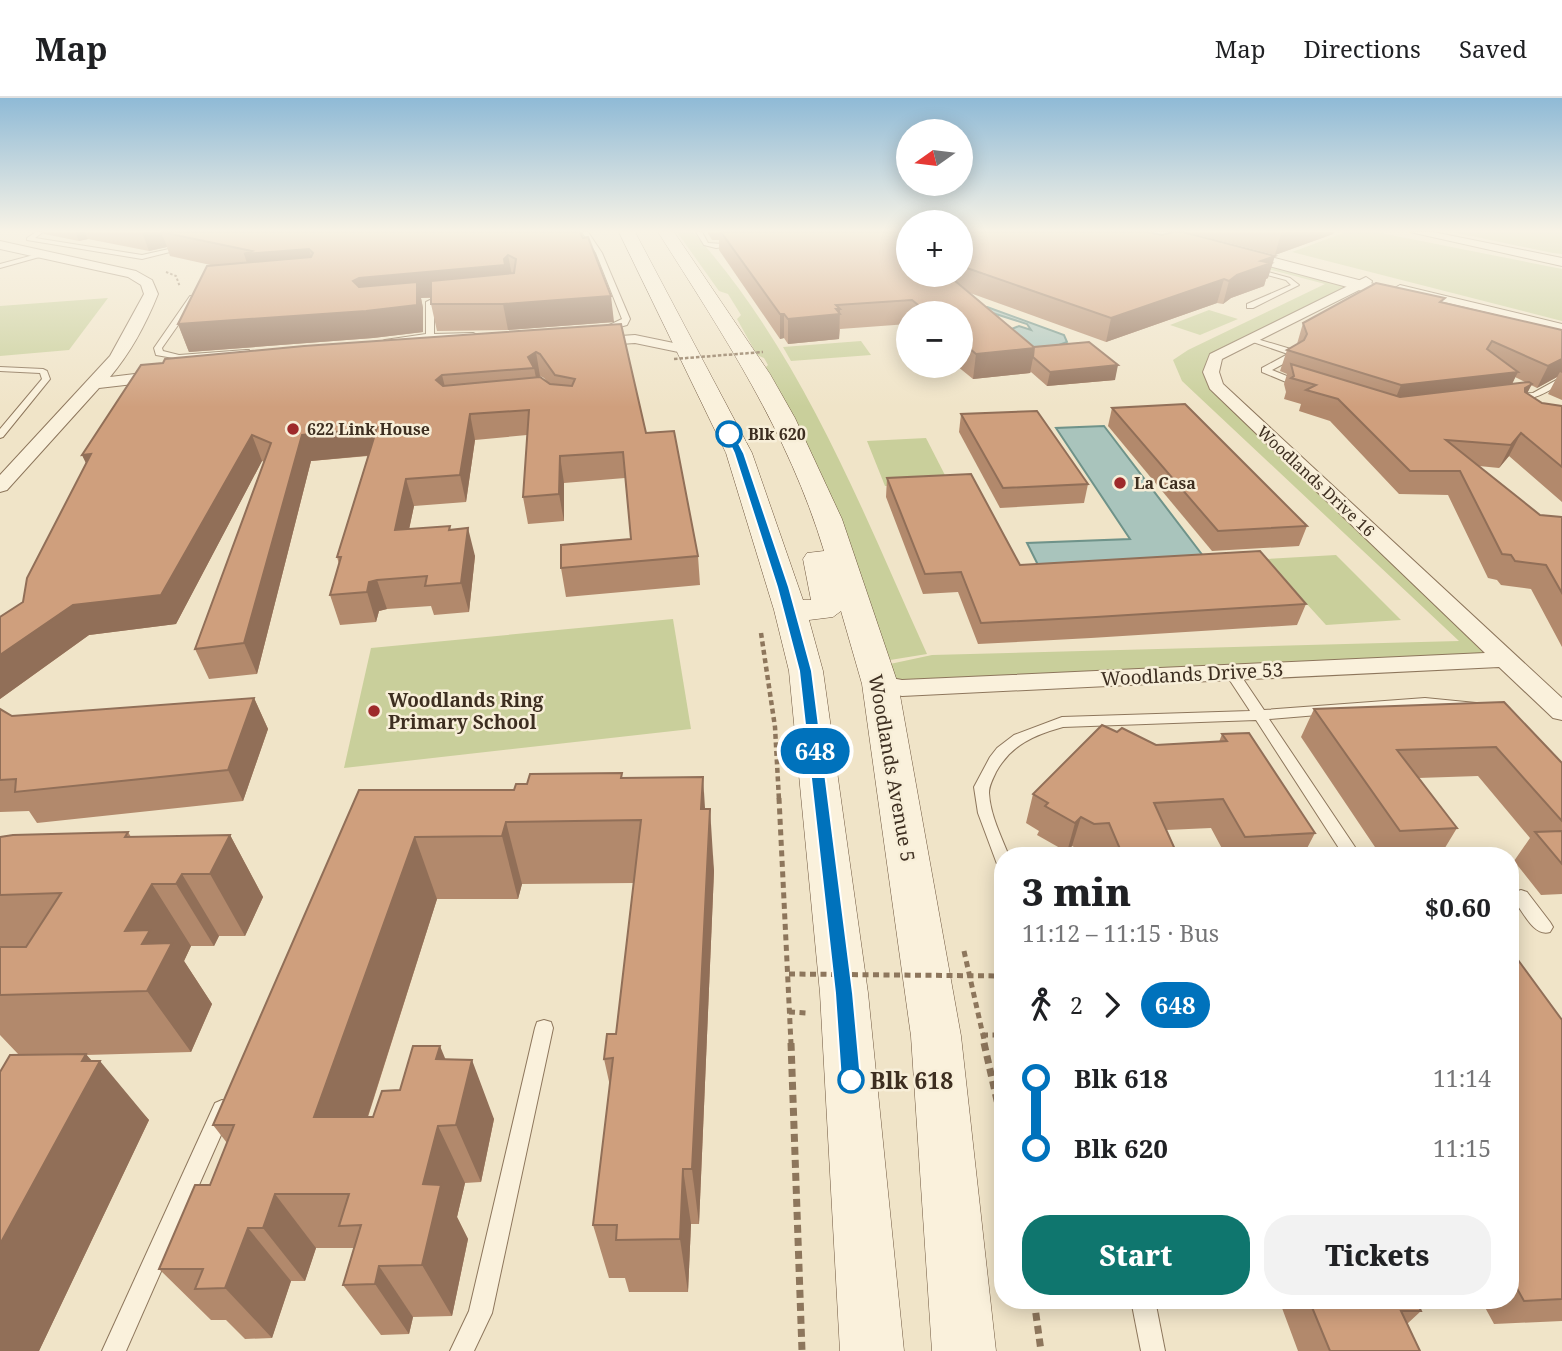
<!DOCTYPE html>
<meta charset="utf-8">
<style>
body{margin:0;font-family:"Noto Serif",serif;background:#f2f2f2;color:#202124;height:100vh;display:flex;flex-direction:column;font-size:26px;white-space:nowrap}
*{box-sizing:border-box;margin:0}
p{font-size:23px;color:#757577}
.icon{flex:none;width:38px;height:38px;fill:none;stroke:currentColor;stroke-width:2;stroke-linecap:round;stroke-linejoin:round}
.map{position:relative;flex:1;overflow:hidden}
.details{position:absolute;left:994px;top:749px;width:525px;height:462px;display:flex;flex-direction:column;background:#fff;border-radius:28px;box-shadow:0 4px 18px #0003}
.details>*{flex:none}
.badge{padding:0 14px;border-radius:23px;font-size:24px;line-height:46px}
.needle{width:46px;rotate:256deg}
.tools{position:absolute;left:896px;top:21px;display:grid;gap:14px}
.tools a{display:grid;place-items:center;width:77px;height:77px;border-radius:50%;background:#fff;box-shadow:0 4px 18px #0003;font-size:35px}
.map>.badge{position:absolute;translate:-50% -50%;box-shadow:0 0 0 4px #fff}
.legs{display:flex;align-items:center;gap:10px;height:77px;padding:0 28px;font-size:23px}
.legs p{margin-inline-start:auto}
.head{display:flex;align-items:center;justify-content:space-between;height:119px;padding:0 28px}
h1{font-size:38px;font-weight:800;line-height:52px}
.action{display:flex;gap:14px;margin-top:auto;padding:14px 28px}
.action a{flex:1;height:80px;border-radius:28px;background:#0f766e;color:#fff;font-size:28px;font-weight:800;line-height:80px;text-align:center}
.action a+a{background:#f2f2f2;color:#202124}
ul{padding:0 28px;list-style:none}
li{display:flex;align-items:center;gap:24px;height:70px;font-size:26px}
li i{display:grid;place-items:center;width:10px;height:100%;margin:0 9px;background:currentColor}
li i::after{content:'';width:18px;height:18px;margin:-9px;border:5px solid;border-radius:50%;background:#fff}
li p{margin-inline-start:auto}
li:first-child i{background:linear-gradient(#0000 50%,currentColor 0)}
li:last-child i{background:linear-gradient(currentColor 50%,#0000 0)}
header{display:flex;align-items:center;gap:42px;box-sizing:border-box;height:98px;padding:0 35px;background:#fff;border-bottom:2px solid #e0e0e0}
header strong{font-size:33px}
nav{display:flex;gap:38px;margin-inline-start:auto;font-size:24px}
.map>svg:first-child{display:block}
.green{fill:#c9cf9b}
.water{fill:#a9c4bc;stroke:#6f938a;stroke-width:2}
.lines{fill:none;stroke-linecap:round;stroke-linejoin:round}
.service-casing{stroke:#8d765c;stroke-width:2}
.minor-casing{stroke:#8d765c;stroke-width:2}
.tertiary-casing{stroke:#8d765c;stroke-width:2}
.secondary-casing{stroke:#6f573f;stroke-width:1}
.path-far3{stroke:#8d765c;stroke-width:2;stroke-dasharray:2.5 2;stroke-linecap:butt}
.path-far2{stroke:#8d765c;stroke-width:4.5;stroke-dasharray:5 3.5;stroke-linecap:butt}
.path-far1{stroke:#8d765c;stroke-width:5;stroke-dasharray:6 4.5;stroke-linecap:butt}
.path{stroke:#8d765c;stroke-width:7;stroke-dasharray:8 5;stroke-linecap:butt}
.service{fill:#faf1dc;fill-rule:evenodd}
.minor{fill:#faf1dc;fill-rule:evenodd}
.tertiary{fill:#faf1dc;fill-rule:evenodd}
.secondary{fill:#faf1dc;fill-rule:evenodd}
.path-bridge-far1{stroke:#8d765c;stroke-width:2.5;stroke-dasharray:3.5 2;stroke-linecap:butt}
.path-bridge{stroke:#8d765c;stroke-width:5;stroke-dasharray:6 4.5;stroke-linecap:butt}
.wall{fill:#b2896c;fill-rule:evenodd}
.shaded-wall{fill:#916f58}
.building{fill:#cf9f7d;stroke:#916f58;stroke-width:2;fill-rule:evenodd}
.line-1{fill:#0072bc;stroke:#fff;stroke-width:2}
.poi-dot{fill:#9e2a2b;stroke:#f7eed8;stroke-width:2.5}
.stop-1-dot{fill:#fff;stroke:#0072bc;stroke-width:3.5}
.labels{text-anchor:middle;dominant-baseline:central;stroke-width:5;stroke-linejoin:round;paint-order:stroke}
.far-poi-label{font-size:16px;font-weight:bold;fill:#3d2e20;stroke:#f7eed8;text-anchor:start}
.far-stop-label{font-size:16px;font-weight:bold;fill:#3d2e20;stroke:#f7eed8;text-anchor:start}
.far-street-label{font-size:16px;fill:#3d2e20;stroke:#f7eed8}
.street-label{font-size:19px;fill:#3d2e20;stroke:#f7eed8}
.poi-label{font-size:19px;font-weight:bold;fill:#3d2e20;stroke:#f7eed8;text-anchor:start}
.near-stop-label{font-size:23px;font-weight:bold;fill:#3d2e20;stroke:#f7eed8;text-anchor:start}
</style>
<header>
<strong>Map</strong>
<nav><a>Map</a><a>Directions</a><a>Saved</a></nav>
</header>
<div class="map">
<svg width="1562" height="1253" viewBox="0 0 1562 1253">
<rect width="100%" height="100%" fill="#f0e4c8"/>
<!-- green -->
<g class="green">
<path d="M677,134H693C802,255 861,410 927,556L884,563L764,271L768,267L764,260L757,257L737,221L741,217L728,196L719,193Z"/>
<polygon points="1129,134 1356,187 1214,258 1207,286 1268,348 1366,432 1505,561 894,590 890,566 932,557 1459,543 1182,283 1173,262 1188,252 1325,186"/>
<polygon points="1346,134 1376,134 1562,171 1562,223 1292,154"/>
<polygon points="1452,134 1562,134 1562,156 1553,155"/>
<polygon points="108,200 69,252 0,258 0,208"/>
<polygon points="1209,212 1238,221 1200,237 1170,227"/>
<polygon points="861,243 871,257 791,263 783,249"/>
<polygon points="926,340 949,385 885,388 867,343"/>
<polygon points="1336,457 1401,522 1326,527 1266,461"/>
<polygon points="673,521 691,631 344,670 371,550"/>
</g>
<!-- water -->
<g class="water">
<polygon points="987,209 1064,237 1067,244 1043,253 997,237 1019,228 1031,232 1027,226 980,211"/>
<polygon points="1104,328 1210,467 1042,475 1027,445 1130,441 1056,330"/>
</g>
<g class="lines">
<defs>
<g id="service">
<polygon points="36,134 43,134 35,140 142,157 187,147 190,149 142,161 27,142 27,140"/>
<polygon points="582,134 588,134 602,155 630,221 627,227 605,233 601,231 622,221 596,155"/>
<polygon points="696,134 702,134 708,145 739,147 716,150 704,147"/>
<polygon points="41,155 43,158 0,170 0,166"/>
<polygon points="1254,170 1290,180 1299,187 1253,210 1247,210 1247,206 1291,187 1286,182 1252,173"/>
<polygon points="190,198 197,200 162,250 163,253 179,257 246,252 249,252 249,256 179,261 156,257 154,250"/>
<polygon points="430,202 434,204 434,236 473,235 477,237 476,239 434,240 434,245 430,247 426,245 426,241 382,246 381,244 385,242 426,236 426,204"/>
<polygon points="1247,238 1294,252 1296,259 1272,272 1304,285 1304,289 1298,289 1262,274 1262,270 1288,256 1247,242"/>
<polygon points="0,269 43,271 47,273 50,281 3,339 0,340 0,331 42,281 40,275 0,273"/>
<path d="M1562,279V285C1547,294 1525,308 1508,299L1512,296L1533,295Z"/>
<path d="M1232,571L1237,572L1264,612L1425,600L1476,605L1483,609L1476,613L1425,608L1269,621L1361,758H1344L1256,622L1063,629C1034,637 1011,647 996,674C993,681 989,687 989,695C990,716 1001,738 1009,758H1003V768L997,766L978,715L974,689L990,659L997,650L1014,637L1062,619L1250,613L1225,575Z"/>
<path d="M1521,792L1527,794L1550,824L1553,829L1550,834C1534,839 1524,815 1515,804L1513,799L1515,794Z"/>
<polygon points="544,922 551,924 553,930 492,1215 474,1253 450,1253 469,1213 535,930 537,924"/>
<polygon points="222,1002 229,1005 232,1012 126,1253 102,1253 215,1005"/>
<polygon points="1131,1202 1155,1202 1165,1253 1141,1253"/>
</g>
<g id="minor">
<polygon points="1410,134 1433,134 1562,160 1562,168"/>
<path d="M0,143L136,173L152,182L158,196C146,226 131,254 110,279L168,272L176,277L168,282L99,290L7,392L0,394V377L110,258L144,196L141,187L128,179L0,151Z"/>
<polygon points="1366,179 1372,183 1371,186 1222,261 1219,274 1223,286 1562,600 1562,622 1553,620 1499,569 902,598 871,592 867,586 871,580 880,578 902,582 1485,555 1210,291 1203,274 1210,256"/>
<polygon points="635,237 693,249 695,252 688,256 635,245 590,248 583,244 590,240"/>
</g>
<polygon id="tertiary" points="1151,134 1175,134 1393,191 1400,187 1562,226 1562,236 1421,202 1413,206 1407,205 1153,137"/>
<path id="secondary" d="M619,134H635L752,355L803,502H811L803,461L807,455L824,453C788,334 724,238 658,134H674L770,276L795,320L842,421L898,586L961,938L996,1253H932L911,938L862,586L841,513L833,519L809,522L823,573L868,895L904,1253H840L820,895L789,573L774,512L726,355Z"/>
</defs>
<!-- service casing -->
<use href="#service" class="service-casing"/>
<!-- minor casing -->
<use href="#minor" class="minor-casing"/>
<!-- tertiary casing -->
<use href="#tertiary" class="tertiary-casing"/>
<!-- secondary casing -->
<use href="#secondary" class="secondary-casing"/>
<!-- path-far3 -->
<polyline class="path-far3" points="166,174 176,178 180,189"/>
<!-- path-far2 -->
<polyline class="path-far2" points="761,535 775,629 779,702"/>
<!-- path-far1 -->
<g class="path-far1">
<polyline points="779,700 791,946"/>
<polyline points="964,853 985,946"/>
<polyline points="789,914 806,915"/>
<polyline points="982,937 1003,937"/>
</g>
<!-- path -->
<g class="path">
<polyline points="791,945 802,1253"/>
<polyline points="984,945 1003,1029"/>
<polyline points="1034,1202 1041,1253"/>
</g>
<!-- service -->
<use href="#service" class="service"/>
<!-- minor -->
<use href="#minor" class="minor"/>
<!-- tertiary -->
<use href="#tertiary" class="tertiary"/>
<!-- secondary -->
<use href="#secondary" class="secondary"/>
<!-- path-bridge-far1 -->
<polyline class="path-bridge-far1" points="674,261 763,254"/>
<!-- path-bridge -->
<polyline class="path-bridge" points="789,876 1003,878"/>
</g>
<!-- wall -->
<g class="wall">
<polygon points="43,134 580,134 614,224 508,232 437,233 431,206 431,200 421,200 423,210 423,234 373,240 189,254 178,226 215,168 170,158 167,149 149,153 88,141 79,143 44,136"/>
<polygon points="707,134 908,134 908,177 961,177 961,134 1158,136 1268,180 1266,181 1264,188 1231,200 1223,206 1217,205 1106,244 970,195 1034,249 1115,282 1047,288 1031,274 1030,275 973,281 957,268 961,268 961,215 908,215 908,226 840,231 839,241 788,246 784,240 780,241 719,152 719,142 712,142"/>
<polygon points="1186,134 1334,134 1333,136 1275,157"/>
<path d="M1444,204L1562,232V302L1548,296L1557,279L1537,290L1531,287L1527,295L1542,305L1562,308V404L1509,358L1499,370L1479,368L1540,417L1562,419V549L1531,491L1501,487L1497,482L1488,480L1448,397L1399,396L1330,323L1299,313L1301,306L1284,301L1286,294L1284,286L1287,276L1280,273L1287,252L1297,246L1303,225ZM1515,279L1525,284L1512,286Z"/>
<path d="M621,226L646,335L698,458L700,487L566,499L561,470L631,441L625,380L564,385V423L528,426L523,399L527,337L475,342L466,404L414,408L409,431L451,432L475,458L469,514L434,517L431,508L387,511L379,513L376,524L340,527L330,497L339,466L337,459L368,358L311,363L257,576L209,581L195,551L264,364L262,363L176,526L89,537L0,601V519L23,504L87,366L82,357ZM540,278L544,280L548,285L537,280Z"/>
<polygon points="1112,310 1307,428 1299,448 1212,453 1108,328"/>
<polygon points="961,316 1088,386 1084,405 1000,410 959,334"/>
<polygon points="887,380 1020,467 1306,506 1297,527 1091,540 978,546 958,494 923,496 886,399"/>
<polygon points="254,600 268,631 243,703 37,725 29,713 0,714 0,611 12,618"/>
<polygon points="1504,604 1562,665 1562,796 1541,797 1514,763 1530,740 1478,678 1418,680 1457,730 1440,758 1381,758 1301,639 1314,611"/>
<polygon points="1117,634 1156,647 1219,644 1222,636 1315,735 1303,758 1226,758 1211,730 1166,732 1178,758 1102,758 1100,754 1085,755 1072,748 1067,754 1037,737 1039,733 1026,725 1033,696"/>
<polygon points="623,680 705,711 714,773 699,1126 691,1126 688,1194 629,1194 625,1180 609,1180 593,1127 610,988 604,961 616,936 634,785 522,786 518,801 437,801 368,1019 373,1019 400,992 446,961 494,1021 481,1084 465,1085 457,1119 468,1141 452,1218 413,1219 409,1236 381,1237 343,1187 354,1150 316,1150 305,1183 291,1183 272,1240 245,1241 226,1222 211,1222 159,1171 210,1087 227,1045 213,1027 359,692 514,692"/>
<polygon points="128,734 131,739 230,737 263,799 245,838 219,838 214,848 191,848 184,863 212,906 191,954 86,957 149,1022 39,1253 0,1253 19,957 0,937 0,739"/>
<polygon points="1510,851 1562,922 1562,1223 1494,1226 1481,1202 1510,1202"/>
<polygon points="1279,1202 1416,1202 1421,1213 1407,1226 1420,1253 1298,1253"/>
</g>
<!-- shaded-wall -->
<g class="shaded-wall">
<polygon points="75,134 85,134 88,141 79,143"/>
<polygon points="142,134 218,134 161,134 167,149 149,153"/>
<polygon points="1285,134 1334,134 1333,136 1275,157 1281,135"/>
<polygon points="309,151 316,175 252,180 244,156"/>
<polygon points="508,157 513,182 509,193 421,200 423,210 423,234 373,240 189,254 178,226 366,205 353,183 359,180 504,161"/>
<polygon points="1275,158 1268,180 1266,181 1264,188 1231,200 1223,206 1229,183 1237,177 1261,163"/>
<polygon points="1224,181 1217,205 1106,244 1111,220"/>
<polygon points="611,198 614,224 508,232 503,206"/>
<polygon points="840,211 839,241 788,246 788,221"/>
<polygon points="780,216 784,216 784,240 780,241"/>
<polygon points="1035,250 1030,275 973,281 976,256"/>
<polygon points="536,254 540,278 536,280 534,270 528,259"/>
<polygon points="1562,261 1562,275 1560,274 1557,279 1537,290 1548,268"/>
<polygon points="1118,267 1115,282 1047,288 1050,274"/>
<polygon points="1518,274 1507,296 1392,309 1401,287"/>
<polygon points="442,277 448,301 436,282"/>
<polygon points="1532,286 1521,307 1525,290"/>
<polygon points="470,316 475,342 466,404 460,377"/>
<polygon points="377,330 384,356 311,363 257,576 244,545 302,337"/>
<polygon points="1521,335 1509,358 1499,370 1511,347"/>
<polygon points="252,337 262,363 176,526 89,537 0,601 0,557"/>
<polygon points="91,356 95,384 82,357"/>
<polygon points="560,358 564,385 564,423 559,396"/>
<polygon points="406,381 414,408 403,460 395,432"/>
<polygon points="468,430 475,458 469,514 461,485"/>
<polygon points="377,482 387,511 379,513 376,524 367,494 369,484"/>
<polygon points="254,600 268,631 243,703 228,672"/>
<polygon points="703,679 707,741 701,711"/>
<polygon points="710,711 714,773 699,1126 692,1071"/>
<polygon points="1081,719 1072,748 1067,754 1075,725"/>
<polygon points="506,724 522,786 518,801 502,738"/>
<polygon points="230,737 263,799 245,838 210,776"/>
<polygon points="415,739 437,801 349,1077 314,1019"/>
<polygon points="182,776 219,838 214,848 176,786"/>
<polygon points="152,786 191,848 184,863 212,906 191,954 147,893 125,833"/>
<polygon points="440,948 462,1001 472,962 494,1021 481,1084 456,1027 436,961"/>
<polygon points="86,956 97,969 100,963 149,1022 39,1253 0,1253 0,1146"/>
<polygon points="438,1028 465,1085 457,1119 468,1141 452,1218 422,1167 423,1086"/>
<polygon points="683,1071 691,1126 688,1194 680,1141"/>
<polygon points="275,1096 316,1150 305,1183 263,1130"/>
<polygon points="248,1130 291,1183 272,1240 225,1190"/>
<polygon points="379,1168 413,1219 409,1236 375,1186"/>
</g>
<!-- building -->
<g class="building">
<polygon points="161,134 580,134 583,140 588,139 611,198 503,206 431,206 431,183 514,175 516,161 508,157 504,161 505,167 359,180 353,183 359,189 417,184 417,207 366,213 178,226 207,168 311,159 313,155 309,151 244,156 252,153"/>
<polygon points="721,134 908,134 908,177 948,177 1035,250 976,256 961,243 961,215 928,215 912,202 836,207 840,211 836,211 840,216 788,221 784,216 780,216"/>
<polygon points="961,134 1148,134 1162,137 1173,134 1183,134 1275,158 1261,163 1271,165 1237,177 1229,183 1224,181 1111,220 961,168"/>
<polygon points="1376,185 1445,200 1440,204 1562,232 1562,261 1548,268 1492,243 1487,251 1518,274 1401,287 1287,252 1304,242 1307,236 1303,225"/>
<path d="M621,226L646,335L674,333L698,458L561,470V447L631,441L623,354L560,358L559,396L523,399L529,312L470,316L460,377L406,381L395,432L450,428L449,432L468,430L461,485L425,488L427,478L377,482L369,484L367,494L330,497L341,459H337L377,330L302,337L244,545L195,551L271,345L252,337L161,497L73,507L0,557V519L23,504L27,480L91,356L82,357L141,267L163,265L165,261L304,248ZM536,254L540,256L555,277L575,281L572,288L550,286L540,279L443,288L436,282L442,277L534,270L528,259Z"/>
<polygon points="1089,244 1118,267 1050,274 1033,259 1034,249"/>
<polygon points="1291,266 1400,299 1529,284 1532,286 1525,290 1525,294 1542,305 1562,308 1562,369 1521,335 1511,347 1446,342 1540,417 1562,419 1562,495 1546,467 1515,463 1511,457 1502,456 1460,373 1410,373 1338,301 1306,292 1316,287 1291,280 1294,278"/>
<polygon points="1185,306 1307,428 1218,433 1112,310"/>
<polygon points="1037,313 1088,386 1003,390 961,316"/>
<polygon points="971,376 1020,467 1260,453 1306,506 1096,519 981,525 961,474 925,476 887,380"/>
<polygon points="254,600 228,672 15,694 16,681 0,682 0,611 12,618"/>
<polygon points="1504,604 1562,665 1562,723 1496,649 1397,652 1457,730 1400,733 1314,611"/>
<polygon points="1102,627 1117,634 1122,630 1156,647 1227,643 1222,636 1249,635 1315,735 1245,739 1223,701 1154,705 1178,758 1123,758 1109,725 1094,726 1081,719 1075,725 1045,708 1048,705 1033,696"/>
<polygon points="622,675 621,680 703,679 701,711 710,711 692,1071 683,1071 680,1141 616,1142 617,1127 593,1127 613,960 604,961 607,936 616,936 641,722 506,724 502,738 415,739 314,1019 373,1019 382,993 400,992 413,948 440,948 436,961 472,962 456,1027 438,1028 423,1086 441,1087 422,1167 379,1168 375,1186 343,1187 361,1127 339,1128 349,1096 275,1096 263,1130 248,1130 225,1190 195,1191 203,1171 159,1171 195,1087 210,1087 234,1027 213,1027 359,692 514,692 516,686 527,686 530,676"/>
<polygon points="1562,733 1562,766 1535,734"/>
<polygon points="128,734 125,739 230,737 210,776 182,776 176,786 152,786 125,833 150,832 142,846 172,845 147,893 0,897 0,849 26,849 61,795 0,797 0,739 13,737"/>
<polygon points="1510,851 1562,922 1562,1201 1524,1203 1510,1178"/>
<polygon points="86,956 82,963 100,963 0,1146 0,974 10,957"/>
<polygon points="1309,1202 1416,1202 1421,1213 1401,1213 1420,1253 1330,1253"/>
</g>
<!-- sky -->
<linearGradient id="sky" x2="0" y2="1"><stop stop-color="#8fbad6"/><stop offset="0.43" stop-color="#f8f3e6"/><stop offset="1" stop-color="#f8f3e6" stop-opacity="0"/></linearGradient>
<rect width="1562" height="309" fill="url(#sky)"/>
<!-- line-1 -->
<polygon class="line-1" points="729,333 734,336 744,355 789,489 812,573 853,895 861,982 858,988 851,990 844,988 841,982 835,895 799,573 777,489 734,355 725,336"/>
<!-- markers -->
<g class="poi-dot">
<circle cx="293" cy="331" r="7"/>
<circle cx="1120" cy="385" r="7"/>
<circle cx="374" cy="613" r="7"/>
</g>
<g class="stop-1-dot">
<circle cx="729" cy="336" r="12"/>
<circle cx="851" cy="982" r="12"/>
</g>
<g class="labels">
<!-- far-poi labels -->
<g class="far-poi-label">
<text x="307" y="331">622 Link House</text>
<text x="1134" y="385">La Casa</text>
</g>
<!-- far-stop labels -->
<g class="far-stop-label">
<text x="748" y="336">Blk 620</text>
</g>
<!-- far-street labels -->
<g class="far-street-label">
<text transform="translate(1316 383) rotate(43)">Woodlands Drive 16</text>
</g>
<!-- street labels -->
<g class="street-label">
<text transform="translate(1192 576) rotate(-3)">Woodlands Drive 53</text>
<text transform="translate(892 670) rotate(80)">Woodlands Avenue 5</text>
</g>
<!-- poi labels -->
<g class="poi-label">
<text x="388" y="602">Woodlands Ring<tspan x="388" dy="22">Primary School</tspan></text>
</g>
<!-- near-stop labels -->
<g class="near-stop-label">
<text x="870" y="982">Blk 618</text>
</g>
</g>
</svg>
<div class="tools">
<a><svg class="needle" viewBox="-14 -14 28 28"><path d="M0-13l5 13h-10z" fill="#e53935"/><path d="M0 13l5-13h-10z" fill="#757577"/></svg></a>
<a>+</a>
<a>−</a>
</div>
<b class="badge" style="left:815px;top:653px;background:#0072bc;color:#fff">648</b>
<section class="details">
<div class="head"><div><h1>3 min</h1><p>11:12 – 11:15 · Bus</p></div><b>$0.60</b></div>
<div class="legs"><svg class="icon" aria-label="walk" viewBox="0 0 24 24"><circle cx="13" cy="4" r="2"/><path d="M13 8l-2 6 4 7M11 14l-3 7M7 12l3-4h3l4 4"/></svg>2<svg class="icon" aria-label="forward" viewBox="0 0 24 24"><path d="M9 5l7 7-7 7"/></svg><b class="badge" style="background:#0072bc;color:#fff">648</b></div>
<ul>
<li><i style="color:#0072bc"></i><b>Blk 618</b><p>11:14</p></li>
<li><i style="color:#0072bc"></i><b>Blk 620</b><p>11:15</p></li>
</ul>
<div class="action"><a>Start</a><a>Tickets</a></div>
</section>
</div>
